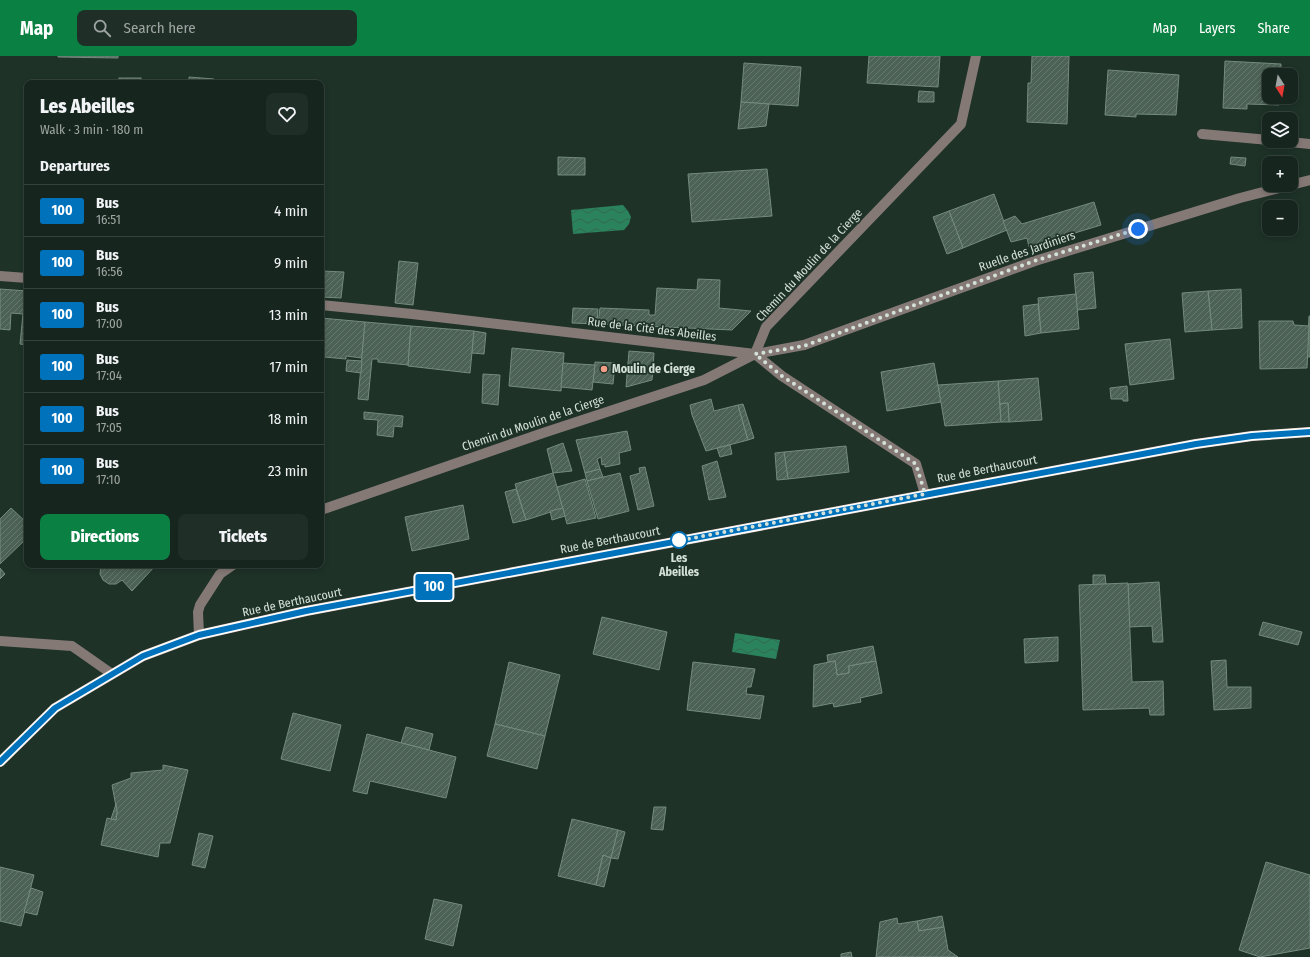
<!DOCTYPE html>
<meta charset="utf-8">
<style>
body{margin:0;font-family:"Fira Sans Condensed",sans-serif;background:#1f2e27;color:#f1f3f6;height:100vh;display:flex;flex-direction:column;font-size:15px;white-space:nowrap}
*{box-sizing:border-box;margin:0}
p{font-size:13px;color:#9ea5a4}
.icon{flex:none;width:22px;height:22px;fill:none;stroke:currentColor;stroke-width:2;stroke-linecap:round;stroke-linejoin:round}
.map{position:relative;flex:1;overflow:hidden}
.panel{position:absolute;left:24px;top:24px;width:300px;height:488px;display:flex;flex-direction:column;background:#16261e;border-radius:8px;box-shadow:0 2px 6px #0003,0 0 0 1px #35433c}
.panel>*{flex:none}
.badge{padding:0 8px;border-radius:3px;font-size:14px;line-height:26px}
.needle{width:26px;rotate:169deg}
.tools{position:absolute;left:1262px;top:12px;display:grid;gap:8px}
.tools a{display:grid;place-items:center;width:36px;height:36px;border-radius:8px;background:#16261e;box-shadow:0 2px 6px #0003,0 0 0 1px #35433c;font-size:20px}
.you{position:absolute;width:20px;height:20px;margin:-10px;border:3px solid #fff;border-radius:50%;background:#1a73e8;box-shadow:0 0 0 6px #1a73e833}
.map>.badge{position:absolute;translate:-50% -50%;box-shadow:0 0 0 2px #fff}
h2{padding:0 16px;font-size:15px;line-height:36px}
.round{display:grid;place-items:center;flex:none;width:42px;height:42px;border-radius:8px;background:#1f2e27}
.overview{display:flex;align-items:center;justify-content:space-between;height:68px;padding:0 16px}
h1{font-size:19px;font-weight:800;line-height:30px}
.button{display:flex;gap:8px;margin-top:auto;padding:8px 16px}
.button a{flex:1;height:46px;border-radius:8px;background:#0b8043;color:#fff;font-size:16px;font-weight:800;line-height:46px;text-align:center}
.button a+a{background:#1f2e27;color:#f1f3f6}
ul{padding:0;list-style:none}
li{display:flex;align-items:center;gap:12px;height:52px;padding:0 16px;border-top:1px solid #35433c}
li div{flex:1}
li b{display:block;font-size:15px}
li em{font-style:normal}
li .badge{min-width:44px;font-weight:700;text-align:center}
header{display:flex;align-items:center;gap:24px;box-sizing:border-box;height:56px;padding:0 20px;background:#0b8043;color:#fff}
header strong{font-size:19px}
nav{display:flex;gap:22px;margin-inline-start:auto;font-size:14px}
.search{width:280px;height:36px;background:#1f2e27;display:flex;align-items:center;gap:10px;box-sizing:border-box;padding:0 14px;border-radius:8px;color:#9ea5a4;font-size:15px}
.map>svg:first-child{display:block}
.water{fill:url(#water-waves)}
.building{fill:url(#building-hatch);stroke:#748b7e}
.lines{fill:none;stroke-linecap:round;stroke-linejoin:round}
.minor{stroke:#857976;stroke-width:10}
.major{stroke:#ddc6c0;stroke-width:10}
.line-casing{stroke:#fff;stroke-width:9}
.line{stroke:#0072bc;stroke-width:6}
.walk{stroke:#d4e1d9;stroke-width:4;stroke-dasharray:0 7.2}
.poi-dot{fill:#f49e87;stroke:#1e3228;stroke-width:1.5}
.stop-dot{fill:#fff;stroke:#0072bc;stroke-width:2}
.labels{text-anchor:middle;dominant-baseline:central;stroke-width:3.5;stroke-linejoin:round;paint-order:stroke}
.street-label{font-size:12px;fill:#d4e1d9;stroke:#1e3228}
.poi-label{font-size:12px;font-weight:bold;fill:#d4e1d9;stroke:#1e3228;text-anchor:start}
.stop-label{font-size:12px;font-weight:bold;fill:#d4e1d9;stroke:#1e3228}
</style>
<header>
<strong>Map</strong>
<div class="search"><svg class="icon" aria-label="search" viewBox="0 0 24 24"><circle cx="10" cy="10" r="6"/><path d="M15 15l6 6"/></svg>Search here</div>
<nav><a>Map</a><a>Layers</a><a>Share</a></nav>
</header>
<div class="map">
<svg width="1310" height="901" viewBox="0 0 1310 901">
<defs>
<pattern id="water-waves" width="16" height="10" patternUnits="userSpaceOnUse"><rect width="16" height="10" fill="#2a835c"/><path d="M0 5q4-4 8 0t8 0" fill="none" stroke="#336a51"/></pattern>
<pattern id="building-hatch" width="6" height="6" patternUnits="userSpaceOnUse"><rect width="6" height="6" fill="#4d6256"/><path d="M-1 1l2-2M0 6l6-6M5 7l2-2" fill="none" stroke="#66786e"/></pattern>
</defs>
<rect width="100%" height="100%" fill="#1e3228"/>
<!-- water -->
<g class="water">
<polygon points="623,149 628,155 631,161 629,168 624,174 573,178 571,154"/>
<polygon points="735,577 780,584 776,603 732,596"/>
</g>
<!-- building -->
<g class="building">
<polygon points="58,0 118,0 118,2 58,1"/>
<polygon points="869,0 940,0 938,31 867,27"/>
<polygon points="1032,0 1069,0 1067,68 1027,66 1028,27 1031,27"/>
<polygon points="1225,5 1281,8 1281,19 1269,19 1269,41 1279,41 1279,49 1247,48 1247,53 1223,52"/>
<polygon points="744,7 801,11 798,50 741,46"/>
<polygon points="1108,14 1179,19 1176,59 1136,58 1136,61 1105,59"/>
<polygon points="189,21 214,23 214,27 189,27"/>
<rect x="119" y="22" width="22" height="5"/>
<polygon points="919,35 934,36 934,46 918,46"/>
<polygon points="741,46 769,48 766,70 738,73"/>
<polygon points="558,101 585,102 585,119 558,119"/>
<polygon points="1231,101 1246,102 1245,110 1230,108"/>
<polygon points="767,113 772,160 692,166 688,118"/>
<polygon points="994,138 1007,174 963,192 949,155"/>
<polygon points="1094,146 1101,169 1029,191 1027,182 1011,186 1003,165 1015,160 1022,168"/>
<polygon points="949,155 963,192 947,198 933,161"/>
<polygon points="399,205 418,207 413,249 395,247"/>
<polygon points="322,215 344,216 341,242 321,241"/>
<polygon points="1093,216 1096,252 1077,254 1074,218"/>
<polygon points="698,223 720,224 719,252 751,255 732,274 598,268 600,252 649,254 649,259 655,259 657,232 697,234"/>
<polygon points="0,233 27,235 27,289 20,288 23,258 11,257 10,274 0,273"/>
<polygon points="1241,233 1242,272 1212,274 1208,235"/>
<polygon points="1208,235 1212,274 1185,276 1182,237"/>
<polygon points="1076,238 1079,273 1041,277 1038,242"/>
<polygon points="1038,248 1041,277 1025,280 1023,250"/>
<polygon points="573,252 598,253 597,268 572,267"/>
<polygon points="1309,260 1310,260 1310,301 1307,301"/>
<polygon points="321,262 365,266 362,302 346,300 346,303 324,301 321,327"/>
<polygon points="1259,265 1293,265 1294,269 1309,270 1307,312 1260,313"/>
<polygon points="365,266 411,270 408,309 378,306 378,303 372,303 368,344 358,343"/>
<polygon points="411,270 474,275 470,317 408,310"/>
<polygon points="474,275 486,277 484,298 472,297"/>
<polygon points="1170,283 1174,323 1130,329 1125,288"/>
<polygon points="512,292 564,297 561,335 509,330"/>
<polygon points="629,295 654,297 652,324 626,331"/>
<polygon points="347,304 362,305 361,317 346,315"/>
<polygon points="595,306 615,307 613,328 593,326"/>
<polygon points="563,307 595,309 592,334 561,331"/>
<polygon points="934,307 941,346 887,355 881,316"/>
<polygon points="483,318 500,319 498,349 482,347"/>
<polygon points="1038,322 1042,364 1009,366 1008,347 1000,348 998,325"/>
<polygon points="998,325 1001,366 945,370 938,329"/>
<polygon points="1127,330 1128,345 1123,345 1123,343 1111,343 1110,332"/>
<polygon points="711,343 714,355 738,349 748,384 706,395 692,359 690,349"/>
<polygon points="1008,347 1009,366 1001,366 1000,348"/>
<polygon points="743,348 754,382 748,384 738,349"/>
<polygon points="364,356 403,360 402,371 394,370 393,381 377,379 378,364 364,363"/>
<polygon points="627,375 631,394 619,397 620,408 605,411 605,408 602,409 601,401 597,403 600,413 585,417 576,384"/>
<polygon points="563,387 572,415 553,417 547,393"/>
<polygon points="730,389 732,398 720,401 717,392"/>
<polygon points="846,390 849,416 788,423 784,396"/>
<polygon points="784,396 788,423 777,424 775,397"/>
<polygon points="717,405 726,441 709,444 702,410"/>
<polygon points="645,411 654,450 638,454 630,420 640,417 639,412"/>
<polygon points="600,413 603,421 587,425 585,417"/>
<polygon points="553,417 563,452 526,464 515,428"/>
<polygon points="620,417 629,455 598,463 587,425"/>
<polygon points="585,423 596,462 567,468 557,431"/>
<polygon points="516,433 526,464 513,467 505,436"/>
<polygon points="463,449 469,483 412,495 405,461"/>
<polygon points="11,452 27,467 27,482 0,508 0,463"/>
<polygon points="563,452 565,460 552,464 550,455"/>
<polygon points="101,509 156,509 132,535 122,524 116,528 109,528 103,524 100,518"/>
<polygon points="0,512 5,518 0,523"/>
<polygon points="1093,519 1105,519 1106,528 1093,529"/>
<polygon points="1159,526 1163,586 1153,586 1152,570 1129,571 1128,528"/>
<polygon points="1128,527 1132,626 1163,625 1164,659 1150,659 1149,652 1083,654 1079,529"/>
<polygon points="602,561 667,576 659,614 593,598"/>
<polygon points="1263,566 1302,576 1298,589 1259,579"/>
<polygon points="1058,581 1058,605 1025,607 1024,583"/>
<polygon points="873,590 876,605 849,610 849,617 837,619 835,605 828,606 827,599"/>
<polygon points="1226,604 1227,631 1251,631 1251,652 1214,654 1211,605"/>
<polygon points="835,605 837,619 849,617 849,610 876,605 882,637 860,642 861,646 834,651 833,647 813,651 814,609"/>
<polygon points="509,606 560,619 545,680 495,668"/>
<polygon points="693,606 755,613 751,631 747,631 746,638 764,640 760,663 687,654"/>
<polygon points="293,657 341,669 330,715 281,703"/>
<polygon points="495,668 545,680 537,713 487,700"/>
<polygon points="406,671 433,678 429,694 401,687"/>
<polygon points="367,678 456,701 446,742 370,725 367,738 353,735"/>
<polygon points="163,709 188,714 170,787 160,787 158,801 101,789 107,762 116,764 117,756 112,729 131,722 131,717 163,714"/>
<polygon points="116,748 117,756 116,764 111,763"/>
<polygon points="654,751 666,751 663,774 651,773"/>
<polygon points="572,763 618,774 611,802 603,799 596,829 558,820"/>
<polygon points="618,774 625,776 618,803 611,802"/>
<polygon points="199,777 213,780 205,812 192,809"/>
<polygon points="603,799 611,802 604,831 596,829"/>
<polygon points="1266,806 1310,819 1310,892 1260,901 1239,894"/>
<polygon points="0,811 34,819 21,870 0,865"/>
<polygon points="31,832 43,836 37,859 24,856"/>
<polygon points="434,843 462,849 453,890 425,883"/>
<polygon points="942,860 944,871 919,875 917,865"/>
<polygon points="897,862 898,868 917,865 919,875 944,871 948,894 958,901 876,901 880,866"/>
<polygon points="851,896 852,901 841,901 841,898"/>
</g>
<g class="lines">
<!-- minor -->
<g class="minor">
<polyline points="1202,78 1269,84"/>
<polyline points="1280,85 1310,88"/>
<polyline points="0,220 27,222"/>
<polyline points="321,249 412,258 755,298 782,320 916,408 925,438"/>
<polyline points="755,298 766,271 961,68 976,0"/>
<polyline points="321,454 543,377 704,324 755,298 804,289 1035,205 1240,142 1310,124"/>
<polyline points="199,579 198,556 200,549 220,518 233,509"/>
<polyline points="0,585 72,590 112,618"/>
</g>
<!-- major -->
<polyline class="major" points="0,706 55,652 143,600 199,579 306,555 1196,388 1252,380 1310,376"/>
</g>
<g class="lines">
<defs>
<polyline id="line" points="0,706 55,652 143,600 199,579 306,555 1196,388 1252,380 1310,376"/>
</defs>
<!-- line casing -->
<use href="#line" class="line-casing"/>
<!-- line -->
<use href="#line" class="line"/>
<!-- walk -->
<polyline class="walk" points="679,484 677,485 925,438 916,408 782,320 755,298 804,290 1034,205 1138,173"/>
</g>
<!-- markers -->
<circle class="poi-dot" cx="604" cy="313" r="4"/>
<circle class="stop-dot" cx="679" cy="484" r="8"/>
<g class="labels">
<!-- street labels -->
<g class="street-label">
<text transform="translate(1027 195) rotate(-19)">Ruelle des Jardiniers</text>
<text transform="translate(809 209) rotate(-47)">Chemin du Moulin de la Cierge</text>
<text transform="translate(652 273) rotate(7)">Rue de la Cité des Abeilles</text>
<text transform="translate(533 367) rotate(-19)">Chemin du Moulin de la Cierge</text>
<text transform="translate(987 413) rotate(-11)">Rue de Berthaucourt</text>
<text transform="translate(610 484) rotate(-11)">Rue de Berthaucourt</text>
<text transform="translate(292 546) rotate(-12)">Rue de Berthaucourt</text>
</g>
<!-- poi labels -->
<g class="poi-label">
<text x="612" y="313">Moulin de Cierge</text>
</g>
<!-- stop labels -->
<g class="stop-label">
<text x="679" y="502">Les<tspan x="679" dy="14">Abeilles</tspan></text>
</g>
</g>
</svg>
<div class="tools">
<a><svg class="needle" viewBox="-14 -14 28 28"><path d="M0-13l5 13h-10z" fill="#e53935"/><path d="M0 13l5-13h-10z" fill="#9ea5a4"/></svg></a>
<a><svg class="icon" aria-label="layers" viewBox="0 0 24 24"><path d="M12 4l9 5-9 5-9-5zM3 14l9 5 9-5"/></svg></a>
<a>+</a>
<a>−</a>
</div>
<div class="you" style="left:1138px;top:173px"></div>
<b class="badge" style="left:434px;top:531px;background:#0072bc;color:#fff">100</b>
<section class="panel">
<div class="overview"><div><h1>Les Abeilles</h1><p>Walk · 3 min · 180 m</p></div><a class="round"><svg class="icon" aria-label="heart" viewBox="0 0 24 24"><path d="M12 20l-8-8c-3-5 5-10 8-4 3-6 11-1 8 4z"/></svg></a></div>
<h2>Departures</h2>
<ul>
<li><span class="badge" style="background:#0072bc;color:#fff">100</span><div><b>Bus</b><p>16:51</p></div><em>4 min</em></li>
<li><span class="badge" style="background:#0072bc;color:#fff">100</span><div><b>Bus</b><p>16:56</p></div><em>9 min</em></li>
<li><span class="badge" style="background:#0072bc;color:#fff">100</span><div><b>Bus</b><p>17:00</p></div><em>13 min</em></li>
<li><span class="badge" style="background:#0072bc;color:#fff">100</span><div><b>Bus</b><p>17:04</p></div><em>17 min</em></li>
<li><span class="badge" style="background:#0072bc;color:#fff">100</span><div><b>Bus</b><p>17:05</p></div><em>18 min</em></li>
<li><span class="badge" style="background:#0072bc;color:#fff">100</span><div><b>Bus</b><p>17:10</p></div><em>23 min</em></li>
</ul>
<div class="button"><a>Directions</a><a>Tickets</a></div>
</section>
</div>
